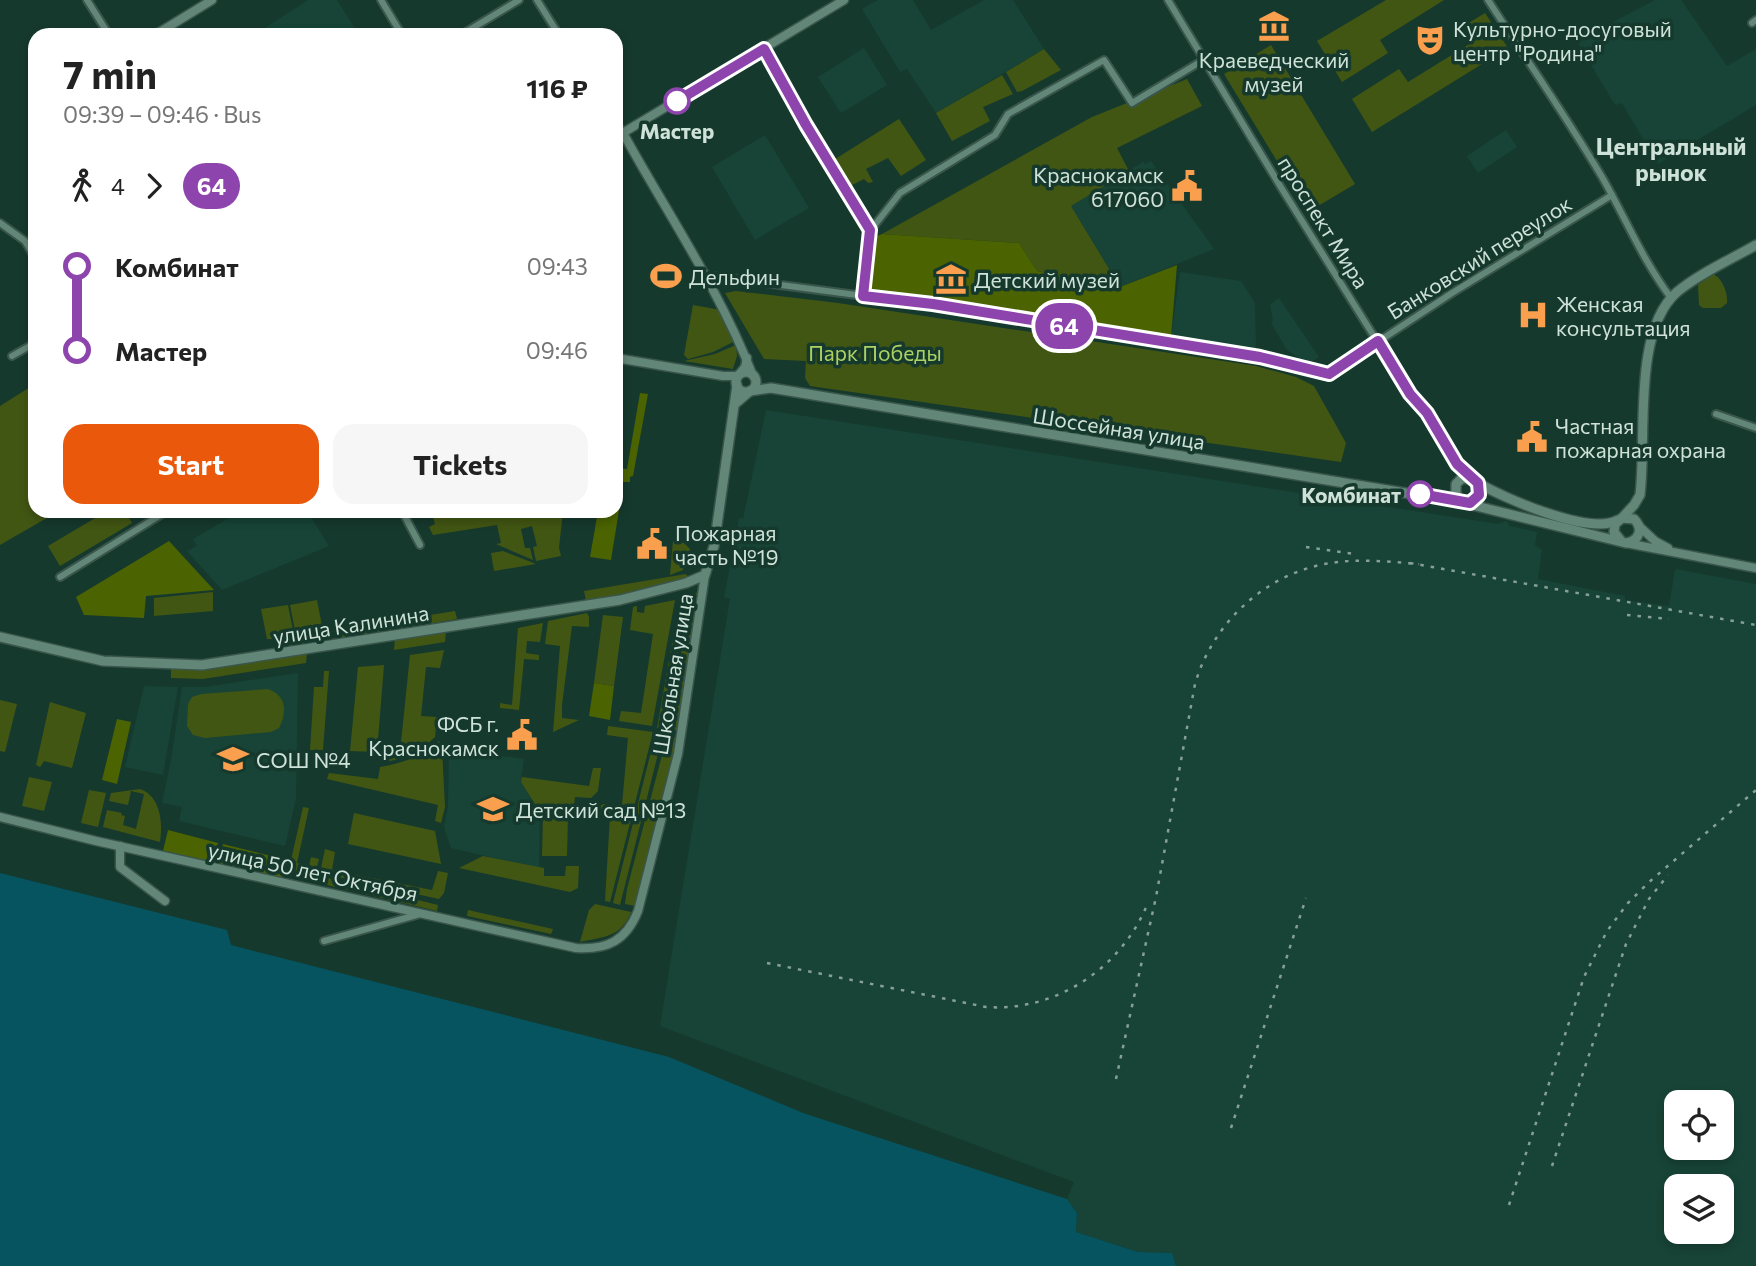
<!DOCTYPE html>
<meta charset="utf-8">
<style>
body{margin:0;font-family:Commissioner,sans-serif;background:#f6f6f6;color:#222;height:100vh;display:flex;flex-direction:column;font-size:26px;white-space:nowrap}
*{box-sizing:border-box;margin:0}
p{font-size:23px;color:#767676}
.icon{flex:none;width:38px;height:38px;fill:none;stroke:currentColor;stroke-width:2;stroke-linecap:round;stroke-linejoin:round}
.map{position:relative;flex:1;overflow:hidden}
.side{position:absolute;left:28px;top:28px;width:595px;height:490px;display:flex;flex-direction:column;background:#fff;border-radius:21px;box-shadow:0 4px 10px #0003}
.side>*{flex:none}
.badge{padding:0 14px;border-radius:23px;font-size:24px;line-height:46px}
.tools{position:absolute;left:1664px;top:1090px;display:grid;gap:14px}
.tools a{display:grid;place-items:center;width:70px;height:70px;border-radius:14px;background:#fff;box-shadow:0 4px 10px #0003;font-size:35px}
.map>.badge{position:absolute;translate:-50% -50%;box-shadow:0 0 0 4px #fff}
.legs{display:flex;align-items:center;gap:10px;height:77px;padding:0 35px;font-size:23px}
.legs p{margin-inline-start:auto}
.head{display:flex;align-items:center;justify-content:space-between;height:119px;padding:0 35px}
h1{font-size:38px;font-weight:700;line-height:52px}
.primary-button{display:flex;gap:14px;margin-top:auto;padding:14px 35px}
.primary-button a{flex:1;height:80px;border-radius:21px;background:#ea580c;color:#fff;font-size:28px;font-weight:700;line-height:80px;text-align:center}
.primary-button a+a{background:#f6f6f6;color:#222}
ul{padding:0 35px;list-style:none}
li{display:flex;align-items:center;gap:24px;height:84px;font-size:26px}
li i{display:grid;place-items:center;width:10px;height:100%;margin:0 9px;background:currentColor}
li i::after{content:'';width:18px;height:18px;margin:-9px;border:5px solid;border-radius:50%;background:#fff}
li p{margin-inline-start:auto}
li:first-child i{background:linear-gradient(#0000 50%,currentColor 0)}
li:last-child i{background:linear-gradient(currentColor 50%,#0000 0)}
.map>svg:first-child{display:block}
.built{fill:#174436;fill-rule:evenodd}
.green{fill:#425613}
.forest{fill:#4b6301}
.water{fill:#055460}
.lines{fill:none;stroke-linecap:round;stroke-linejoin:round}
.minor-casing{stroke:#3a564c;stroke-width:10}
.tertiary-casing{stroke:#3a564c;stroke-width:11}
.secondary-casing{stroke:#3a564c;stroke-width:12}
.minor{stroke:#628678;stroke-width:6}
.tertiary{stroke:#628678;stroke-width:8}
.secondary{stroke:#628678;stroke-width:9}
.rail{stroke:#87a096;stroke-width:2.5;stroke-dasharray:3.5 7;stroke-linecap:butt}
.line-1-casing{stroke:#fff;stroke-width:16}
.line-1{stroke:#8e44ad;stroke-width:10}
.stop-1-dot{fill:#fff;stroke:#8e44ad;stroke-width:3.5}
.labels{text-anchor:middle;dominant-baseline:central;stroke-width:7;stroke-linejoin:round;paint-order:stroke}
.poi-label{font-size:21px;fill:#cfe2da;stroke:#16392d;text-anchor:start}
.stop-label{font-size:21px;font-weight:bold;fill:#cfe2da;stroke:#16392d}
.street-label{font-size:21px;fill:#cfe2da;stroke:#16392d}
.park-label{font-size:21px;fill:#acd162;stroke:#16392d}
.neighbourhood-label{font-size:23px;font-weight:bold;fill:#cfe2da;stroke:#16392d}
</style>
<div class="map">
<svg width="1756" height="1266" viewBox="0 0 1756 1266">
<rect width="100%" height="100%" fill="#16392d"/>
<!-- built -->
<g class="built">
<polygon points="308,0 337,0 359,35 254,35"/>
<polygon points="878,0 913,0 931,30 984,0 1013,0 1044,49 936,113 907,69 900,72 862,9"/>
<polygon points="1655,0 1681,0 1727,66 1756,49 1756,105 1658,164 1622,103 1615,105 1577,41"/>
<polygon points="864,48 887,85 841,113 818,77"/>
<polygon points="1506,130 1517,147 1478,173 1467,156"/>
<polygon points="765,135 809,208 755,240 712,167"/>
<polygon points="1151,161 1214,249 1120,287 1071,206 1143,162 1146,164"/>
<polygon points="1180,272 1241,281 1255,303 1256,350 1171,337"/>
<polygon points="1279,298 1319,357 1307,364 1287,350 1271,323 1273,321 1270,305"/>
<path d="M766,410L1498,524L1506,521L1510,526L1537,532L1535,545L1542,550L1538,579L1625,596V600L1669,606L1675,569L1756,584V1266H1176L1171,1253L1138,1252L1076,1232L1077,1213L1067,1199L1074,1182L660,1026L730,599L724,597L739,518L743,519ZM1676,1102H1722V1148H1676ZM1676,1186H1722V1232H1676Z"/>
<polygon points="241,511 307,511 329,546 222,590 187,551 197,546 193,539"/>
<polygon points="298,673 296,799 285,846 179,821 182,807 162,803 171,760 182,687 204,687"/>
<polygon points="144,686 178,687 163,775 125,767"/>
<polygon points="449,749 524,759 521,782 540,812 539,868 451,848 444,827 448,807"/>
</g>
<!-- green -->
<g class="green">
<polygon points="1386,0 1444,0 1380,40 1388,53 1342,82 1317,41"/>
<polygon points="1485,13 1508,48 1372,132 1352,99 1399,69 1408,82 1476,40 1467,24"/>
<polygon points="1271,45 1355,184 1308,212 1224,74"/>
<polygon points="1044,49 1061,70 1022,91 1017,92 1006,72"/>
<polygon points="1002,75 1013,94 983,107 990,121 952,141 936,113"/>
<polygon points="1187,79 1202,106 1117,148 1129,171 1071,206 1120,287 1037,271 1019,243 882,234 1092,117"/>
<polygon points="899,119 926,160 901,176 888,158 866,169 873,182 868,183 864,179 848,187 832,161"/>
<path d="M1713,274C1722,278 1728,293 1727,303L1721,308H1703L1699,305L1698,285Z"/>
<polygon points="736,291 838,303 1256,366 1296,377 1314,386 1346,443 1341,462 810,386 805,378 806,361 764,359 725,293"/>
<polygon points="693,305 721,310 735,341 713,352 688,359 684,355"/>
<polygon points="736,345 737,356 733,369 684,361 715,354"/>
<polygon points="35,384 35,511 59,511 0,545 0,406"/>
<polygon points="107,511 125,511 132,523 60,566 48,546"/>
<polygon points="431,511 434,511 435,514 456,511 563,511 559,548 561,556 536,561 533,547 537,546 532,526 521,529 525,548 530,548 533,560 496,544 501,543 497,525 433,535 429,527 435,524"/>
<polygon points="673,541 684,543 690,549 683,570 670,575"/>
<polygon points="503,551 536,564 494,571 491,553"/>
<path d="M686,574L688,577L684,579C651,589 620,596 586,600L584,591Z"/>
<polygon points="213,592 213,611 154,616 154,598"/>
<polygon points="697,593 700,593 679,731 668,729 691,595"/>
<polygon points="688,595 665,730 657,728 680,598"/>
<polygon points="317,600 323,631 296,635 290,605"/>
<polygon points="675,600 652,726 619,721 621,711 641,713 653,634 630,630 633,607 637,606 637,612 644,613 645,606"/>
<polygon points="288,605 294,636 281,639 280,635 279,639 267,639 261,609"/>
<polygon points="455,611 457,619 343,638 339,631 331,632 334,640 327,641 325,632"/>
<polygon points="587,613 589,617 589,627 572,626 562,705 562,718 579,720 553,732 560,646 545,644 548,621"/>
<polygon points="603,615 623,617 614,686 594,683"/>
<polygon points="543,623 540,642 527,641 526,653 539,655 539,660 524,659 519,710 500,708 500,703 512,705 518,628"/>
<polygon points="446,630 445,642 394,650 395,639"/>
<path d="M444,650L440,668L426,667L421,716L437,717L435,737C420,752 404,759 384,762L385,751L400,752L410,655Z"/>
<polygon points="307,653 306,663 203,679 171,678 171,668"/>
<polygon points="384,665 377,752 350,751 358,667"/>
<polygon points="324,671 329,671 323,750 310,750 314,687 323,687"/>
<path d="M268,689C287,696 287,712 279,728L271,732L205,738L193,735L187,726L188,704L192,697L201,694Z"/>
<polygon points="0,700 17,704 5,752 0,751"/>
<polygon points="50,702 86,713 72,768 44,761 40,767 36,765"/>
<polygon points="608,726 653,732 610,902 605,901 610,816 592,814 593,808 604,804 622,805 628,738 607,735"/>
<polygon points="656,732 663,734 620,905 613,903"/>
<polygon points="667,736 677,738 674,755 635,906 625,904 627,889"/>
<path d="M439,741L442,749L445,807L441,823L435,821L438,805L327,779L329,773L378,779L380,767C403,763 421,757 439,741Z"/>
<polygon points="593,768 601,768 598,791 591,798 575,797 573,814 540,812 521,782 522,777 589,786"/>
<polygon points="29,777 52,782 44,811 22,806"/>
<path d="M140,789C161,796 163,824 160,842L103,827L107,810L122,813L121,815L125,816L123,825L136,829L144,794L131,791L128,805L109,801L111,793Z"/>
<polygon points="89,790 106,793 98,827 81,823"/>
<polygon points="303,807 309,808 297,863 309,866 311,857 319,859 315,875 289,869"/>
<polygon points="354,813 435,831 441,864 348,844"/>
<polygon points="543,815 568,816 567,856 542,856"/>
<polygon points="325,849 335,852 332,870 432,890 438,871 448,873 444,893 439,899 320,873"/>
<polygon points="483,856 544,868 544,876 565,876 566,866 579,866 578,888 570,892 459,868"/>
<polygon points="320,876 438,905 437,911 318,883"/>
<path d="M595,904L631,912C622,937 603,937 580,942L589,910Z"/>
<polygon points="468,910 553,929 551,934 467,916"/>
</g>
<!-- forest -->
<g class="forest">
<polygon points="882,234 1019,243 1037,271 1120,287 1177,265 1171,337 866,292 871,239"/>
<polygon points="640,393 648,394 633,476 630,477 630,482 623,482 616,479 616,468 627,469"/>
<polygon points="616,503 620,504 611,560 590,557 598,511 616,511"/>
<polygon points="169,541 214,590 146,596 144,618 84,615 76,597"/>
<polygon points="594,683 614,686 610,720 589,716"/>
<polygon points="117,719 131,722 117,784 102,780"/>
<polygon points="168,830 218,843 213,864 163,851"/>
<polygon points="223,844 287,860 282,879 218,864"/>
</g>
<!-- water -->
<polygon class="water" points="0,873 227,930 231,945 669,1057 803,1113 1067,1199 1077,1213 1076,1232 1138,1252 1172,1253 1176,1266 0,1266"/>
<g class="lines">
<defs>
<g id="minor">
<polyline points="87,0 109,35"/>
<polyline points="381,0 402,35"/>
<polyline points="537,0 559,35"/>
<polyline points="1168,0 1282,189 1410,394 1427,413 1453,459 1470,478"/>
<path d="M1488,0C1526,59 1566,116 1602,177C1625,217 1643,261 1671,298"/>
<polyline points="1752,23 1756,20"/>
<polyline points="461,35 519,0"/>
<polyline points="764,49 806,125 870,231 863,296"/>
<polyline points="616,123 623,133"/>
<polyline points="0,223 25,241 35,258"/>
<polyline points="870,231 900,193 995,135 1008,114 1104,60 1132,103 1205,59"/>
<polyline points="704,275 933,305 1260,357 1329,374 1452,293 1612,195"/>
<polyline points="12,356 35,343"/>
<polyline points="1716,414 1756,428"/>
<polyline points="402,511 420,545"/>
<polyline points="60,577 167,511"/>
<polyline points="324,941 420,914"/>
</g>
<g id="tertiary">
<polyline points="155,35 212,0"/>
<path d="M623,133C667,213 720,290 753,376"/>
<polyline points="616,137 844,0"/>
<polyline points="616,358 723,376 738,376 745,367 747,358"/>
<polyline points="1639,526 1655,541 1668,548"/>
<polyline points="1626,543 1756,568"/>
<path d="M0,817L96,841L576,948C607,950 626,941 638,911L678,754L705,575"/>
<polyline points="120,846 120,867 165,901"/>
</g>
<g id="secondary">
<circle cx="746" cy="382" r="10"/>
<path d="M736,403L750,391L771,388L1466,503C1480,502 1484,489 1475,480L1462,478L1456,484V497L1462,502"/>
<path d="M1478,483C1504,498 1590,536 1618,520"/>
<path d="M1468,504L1626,543C1639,541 1644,529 1634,519L1622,518L1615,524L1614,532L1622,542"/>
<path d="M1622,518L1634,505L1640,495C1647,439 1632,331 1677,292C1700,273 1730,260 1756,245"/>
<polyline points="0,637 103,661 202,665 620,600 686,583 705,575 714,546 737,385"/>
</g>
</defs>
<!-- minor casing -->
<use href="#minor" class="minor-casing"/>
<!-- tertiary casing -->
<use href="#tertiary" class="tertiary-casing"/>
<!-- secondary casing -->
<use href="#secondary" class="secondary-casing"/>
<!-- minor -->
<use href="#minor" class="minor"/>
<!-- tertiary -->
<use href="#tertiary" class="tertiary"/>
<!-- secondary -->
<use href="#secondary" class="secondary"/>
<!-- rail -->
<g class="rail">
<polyline points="1306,547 1355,554"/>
<polyline points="1410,563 1756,625"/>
<polyline points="1627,615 1669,619"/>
<path d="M767,963L986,1007C1056,1012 1121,968 1147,905"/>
<path d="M1116,1079L1156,897L1195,684C1214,619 1271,569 1338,562C1365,559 1393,562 1419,564"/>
<polyline points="1231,1128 1306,898"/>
<polyline points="1552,1166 1626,944 1649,899 1668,875"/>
<polyline points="1509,1205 1584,977 1607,931 1628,903 1648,883 1756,790"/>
</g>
</g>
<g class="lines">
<defs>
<polyline id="line-1" points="677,101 764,49 806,125 870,230 863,296 933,304 1260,357 1329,374 1378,341 1410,394 1427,413 1457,464 1478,483 1479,495 1470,503 1420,494"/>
</defs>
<!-- line-1 casing -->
<use href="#line-1" class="line-1-casing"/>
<!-- line-1 -->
<use href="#line-1" class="line-1"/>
</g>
<!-- icons -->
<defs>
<symbol id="museum-bare" viewBox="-9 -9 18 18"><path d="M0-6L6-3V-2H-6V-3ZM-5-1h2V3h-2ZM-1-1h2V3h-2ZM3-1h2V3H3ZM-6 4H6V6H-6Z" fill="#fa9f4e" stroke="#16392d" stroke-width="2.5" paint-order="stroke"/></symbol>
<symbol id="theatre-bare" viewBox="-9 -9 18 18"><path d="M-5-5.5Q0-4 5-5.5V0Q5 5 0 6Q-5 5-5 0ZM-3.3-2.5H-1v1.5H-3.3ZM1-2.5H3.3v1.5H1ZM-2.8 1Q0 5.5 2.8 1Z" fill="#fa9f4e" stroke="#16392d" stroke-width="2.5" paint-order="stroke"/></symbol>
<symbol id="civic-bare" viewBox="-9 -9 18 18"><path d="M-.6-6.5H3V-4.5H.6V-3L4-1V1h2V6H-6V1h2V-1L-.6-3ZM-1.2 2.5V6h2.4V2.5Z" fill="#fa9f4e" stroke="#16392d" stroke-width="2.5" paint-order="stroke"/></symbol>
<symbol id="stadium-bare" viewBox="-9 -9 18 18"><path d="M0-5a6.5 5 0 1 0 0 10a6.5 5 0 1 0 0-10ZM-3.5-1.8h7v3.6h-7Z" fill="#fa9f4e" stroke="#16392d" stroke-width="2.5" paint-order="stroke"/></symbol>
<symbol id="hospital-bare" viewBox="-9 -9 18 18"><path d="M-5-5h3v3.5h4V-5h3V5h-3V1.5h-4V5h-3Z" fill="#fa9f4e" stroke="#16392d" stroke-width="2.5" paint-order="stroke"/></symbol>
<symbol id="school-bare" viewBox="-9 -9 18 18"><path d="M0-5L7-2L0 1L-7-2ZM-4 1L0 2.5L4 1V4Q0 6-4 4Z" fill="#fa9f4e" stroke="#16392d" stroke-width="2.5" paint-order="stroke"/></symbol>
</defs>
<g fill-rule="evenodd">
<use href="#museum-bare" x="1252" y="4" width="44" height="44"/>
<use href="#theatre-bare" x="1408" y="18" width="44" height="44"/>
<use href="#civic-bare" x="1165" y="164" width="44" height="44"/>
<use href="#stadium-bare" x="644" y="254" width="44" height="44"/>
<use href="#museum-bare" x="929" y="257" width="44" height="44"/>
<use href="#hospital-bare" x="1511" y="293" width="44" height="44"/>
<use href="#civic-bare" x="1510" y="415" width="44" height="44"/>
<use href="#civic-bare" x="630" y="522" width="44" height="44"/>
<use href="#civic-bare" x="500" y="713" width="44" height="44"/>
<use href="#school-bare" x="211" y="737" width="44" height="44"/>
<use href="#school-bare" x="471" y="787" width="44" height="44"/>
</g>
<!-- markers -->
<g class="stop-1-dot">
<circle cx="677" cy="101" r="12"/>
<circle cx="1420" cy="494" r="12"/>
</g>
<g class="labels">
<!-- poi labels -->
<g class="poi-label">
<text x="1453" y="28">Культурно-досуговый<tspan x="1453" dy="24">центр "Родина"</tspan></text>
<text x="1274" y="59" text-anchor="middle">Краеведческий<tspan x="1274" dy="24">музей</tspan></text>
<text x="1164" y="174" text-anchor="end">Краснокамск<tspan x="1164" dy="24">617060</tspan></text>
<text x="689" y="276">Дельфин</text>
<text x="974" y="279">Детский музей</text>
<text x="1556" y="303">Женская<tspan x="1556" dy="24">консультация</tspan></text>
<text x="1555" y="425">Частная<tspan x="1555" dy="24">пожарная охрана</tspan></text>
<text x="675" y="532">Пожарная<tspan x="675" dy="24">часть №19</tspan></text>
<text x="499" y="723" text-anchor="end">ФСБ г.<tspan x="499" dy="24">Краснокамск</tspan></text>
<text x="256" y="759">СОШ №4</text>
<text x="516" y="809">Детский сад №13</text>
</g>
<!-- stop labels -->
<g class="stop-label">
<text x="677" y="130">Мастер</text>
<text x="1401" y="494" text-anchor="end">Комбинат</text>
</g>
<!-- street labels -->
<g class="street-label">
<text transform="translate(1324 222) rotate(58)">проспект Мира</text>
<text transform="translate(1479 257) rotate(-32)">Банковский переулок</text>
<text transform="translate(1119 428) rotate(9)">Шоссейная улица</text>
<text transform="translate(351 624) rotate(-9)">улица Калинина</text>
<text transform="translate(672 674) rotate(-81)">Школьная улица</text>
<text transform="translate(313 871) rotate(12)">улица 50 лет Октября</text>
</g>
<!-- park labels -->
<g class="park-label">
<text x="875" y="352">Парк Победы</text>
</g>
<!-- neighbourhood labels -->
<g class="neighbourhood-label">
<text x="1671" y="146">Центральный<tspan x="1671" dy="26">рынок</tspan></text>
</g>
</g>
</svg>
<div class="tools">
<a><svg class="icon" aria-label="locate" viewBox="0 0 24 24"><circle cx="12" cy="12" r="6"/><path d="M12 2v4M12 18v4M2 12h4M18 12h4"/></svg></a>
<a><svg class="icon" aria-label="layers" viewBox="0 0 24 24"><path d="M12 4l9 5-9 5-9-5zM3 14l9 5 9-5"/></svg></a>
</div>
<b class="badge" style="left:1064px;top:326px;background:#8e44ad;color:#fff">64</b>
<section class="side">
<div class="head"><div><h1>7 min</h1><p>09:39 – 09:46 · Bus</p></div><b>116 ₽</b></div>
<div class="legs"><svg class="icon" aria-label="walk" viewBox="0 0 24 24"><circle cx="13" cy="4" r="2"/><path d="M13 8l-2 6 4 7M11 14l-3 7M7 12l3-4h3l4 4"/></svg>4<svg class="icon" aria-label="forward" viewBox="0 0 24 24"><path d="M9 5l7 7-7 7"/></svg><b class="badge" style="background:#8e44ad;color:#fff">64</b></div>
<ul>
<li><i style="color:#8e44ad"></i><b>Комбинат</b><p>09:43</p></li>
<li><i style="color:#8e44ad"></i><b>Мастер</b><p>09:46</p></li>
</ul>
<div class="primary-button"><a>Start</a><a>Tickets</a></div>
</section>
</div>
